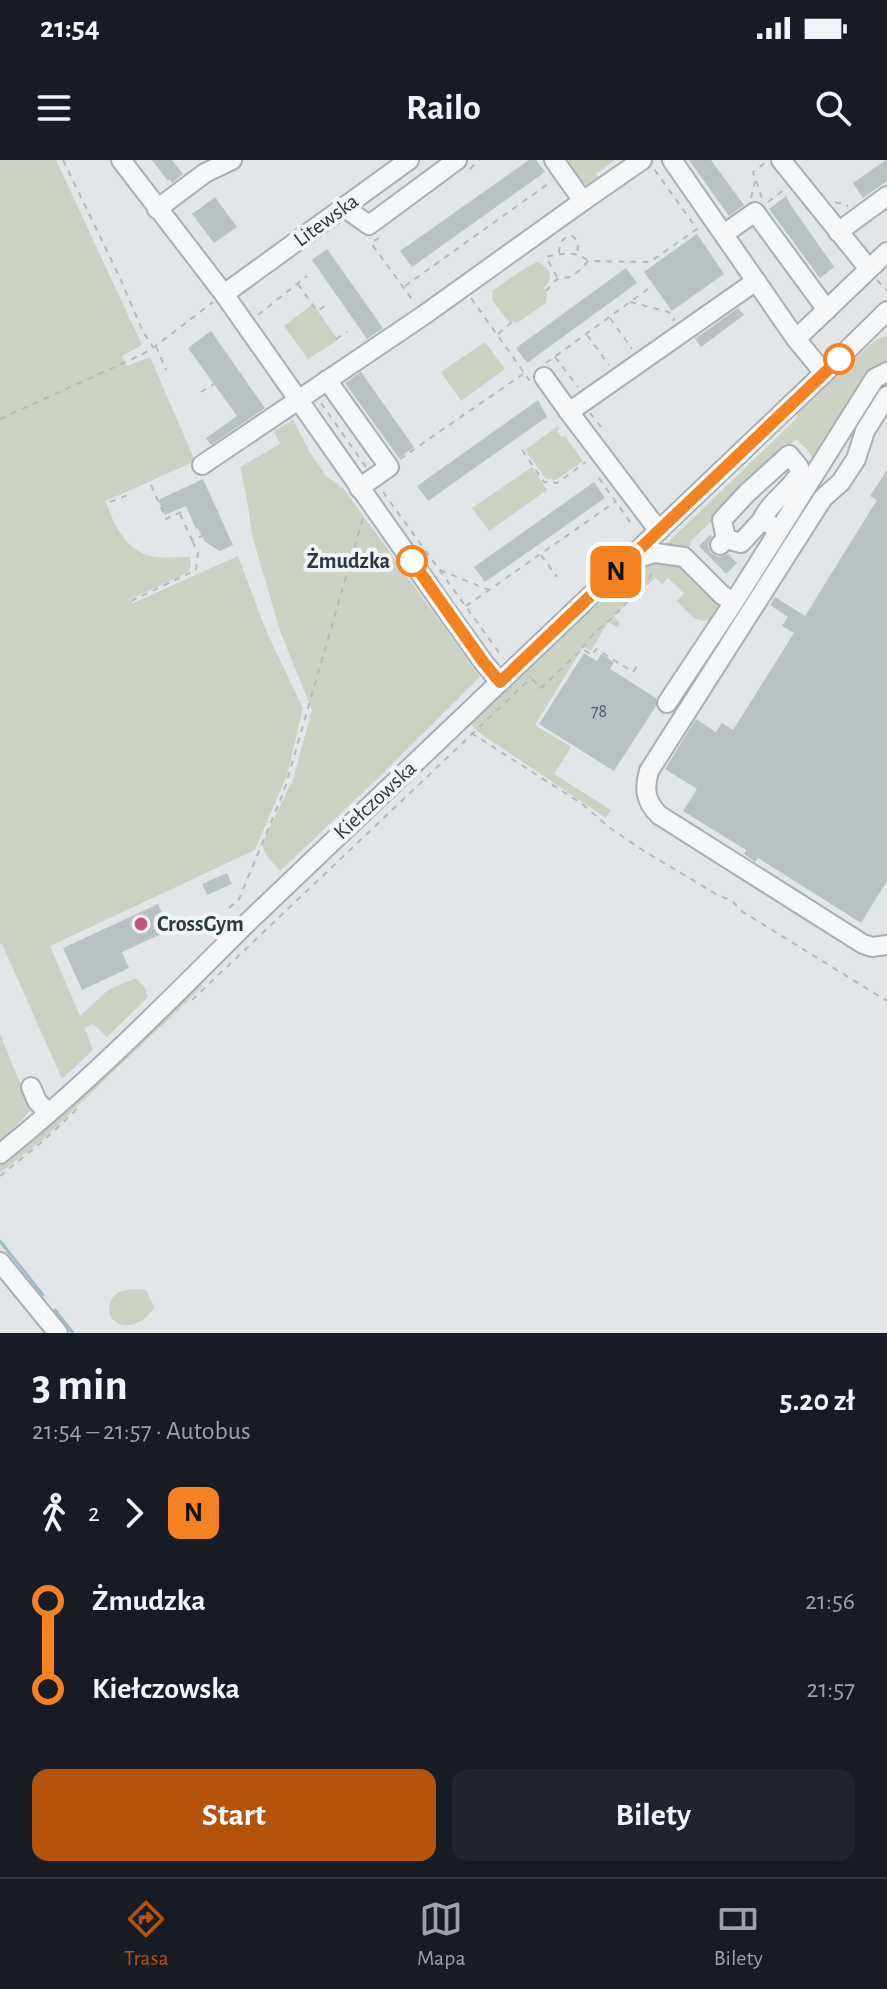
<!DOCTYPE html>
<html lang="pl">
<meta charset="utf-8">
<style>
body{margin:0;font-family:"Alegreya Sans",sans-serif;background:#20242c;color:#f1f3f6;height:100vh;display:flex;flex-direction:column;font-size:30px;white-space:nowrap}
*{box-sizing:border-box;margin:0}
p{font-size:26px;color:#9ea1a6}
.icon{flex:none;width:44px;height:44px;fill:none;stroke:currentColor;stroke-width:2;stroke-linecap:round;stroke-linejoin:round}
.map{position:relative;height:1173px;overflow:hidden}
.drawer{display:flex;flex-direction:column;background:#171b24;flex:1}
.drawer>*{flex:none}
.badge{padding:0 16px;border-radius:12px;font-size:28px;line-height:52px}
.map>.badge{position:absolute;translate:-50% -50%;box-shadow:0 0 0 4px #fff}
.legs{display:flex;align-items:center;gap:12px;height:88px;padding:0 32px;font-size:26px}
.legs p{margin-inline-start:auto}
.head{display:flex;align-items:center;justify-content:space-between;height:136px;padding:0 32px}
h1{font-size:44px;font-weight:600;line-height:60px}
.cta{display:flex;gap:16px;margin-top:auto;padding:16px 32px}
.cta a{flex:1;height:92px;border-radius:16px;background:#b45309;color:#fff;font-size:32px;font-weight:600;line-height:92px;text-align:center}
.cta a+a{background:#20242c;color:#f1f3f6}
ul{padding:0 32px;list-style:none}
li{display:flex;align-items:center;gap:28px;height:88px;font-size:30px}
li i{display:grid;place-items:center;width:12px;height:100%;margin:0 10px;background:currentColor}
li i::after{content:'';width:20px;height:20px;margin:-10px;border:6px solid;border-radius:50%;background:#171b24}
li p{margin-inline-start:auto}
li:first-child i{background:linear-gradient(#0000 50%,currentColor 0)}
li:last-child i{background:linear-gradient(currentColor 50%,#0000 0)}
.status{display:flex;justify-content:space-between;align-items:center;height:56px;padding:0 40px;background:#171b24;direction:ltr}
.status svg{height:22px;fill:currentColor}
header{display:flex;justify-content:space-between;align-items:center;height:104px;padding:0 32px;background:#171b24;font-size:36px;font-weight:600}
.tab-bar{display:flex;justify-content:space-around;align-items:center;height:112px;border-top:2px solid #363941;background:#171b24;font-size:22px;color:#9ea1a6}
.tab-bar a{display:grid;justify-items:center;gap:4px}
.tab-bar .on{color:#b45309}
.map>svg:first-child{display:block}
.green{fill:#cbd2c4}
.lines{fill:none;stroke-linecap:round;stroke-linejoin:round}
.stream{stroke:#a1bbc6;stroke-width:3}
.building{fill:#bac1c5}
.minor-casing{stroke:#a8aeb3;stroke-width:22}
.path{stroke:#b4b9bd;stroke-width:2;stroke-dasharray:6 6;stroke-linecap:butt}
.minor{stroke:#f4f6f8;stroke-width:18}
.line-1-casing{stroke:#fff;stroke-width:18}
.line-1{stroke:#f58220;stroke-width:12}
.stop-1-dot{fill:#fff;stroke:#f58220;stroke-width:4}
.poi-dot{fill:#c2547e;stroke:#f2f5f7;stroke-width:3}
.labels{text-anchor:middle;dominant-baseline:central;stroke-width:8;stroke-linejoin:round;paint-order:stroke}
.number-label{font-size:18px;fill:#505a60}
.street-label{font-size:22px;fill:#2c383f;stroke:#f2f5f7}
.stop-label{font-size:22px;font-weight:bold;fill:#2c383f;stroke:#f2f5f7;text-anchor:end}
.poi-label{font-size:22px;font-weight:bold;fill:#2c383f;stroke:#f2f5f7;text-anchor:start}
</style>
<div class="status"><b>21:54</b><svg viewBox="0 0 49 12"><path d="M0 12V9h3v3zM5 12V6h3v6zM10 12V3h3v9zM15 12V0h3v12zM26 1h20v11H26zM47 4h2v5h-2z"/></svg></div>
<header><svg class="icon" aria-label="menu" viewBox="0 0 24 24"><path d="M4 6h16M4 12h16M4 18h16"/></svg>Railo<svg class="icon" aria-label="search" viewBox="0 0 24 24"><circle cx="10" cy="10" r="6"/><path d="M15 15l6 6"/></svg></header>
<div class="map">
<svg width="887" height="1173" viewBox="0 0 887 1173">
<rect width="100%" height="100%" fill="#e2e6e9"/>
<!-- green -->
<g class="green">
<path d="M0,0H56L142,185L122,196L127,206L150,197L195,301L106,341C112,362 126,390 150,396C162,399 177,397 190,397L191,407L187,413L129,440L133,443L238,396L267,473L303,548L287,615L255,690L50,786L80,856L108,830L136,818L145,828L148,837L107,877L93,864L85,868L93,890L62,919L2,784H0Z"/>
<path d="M560,0H615L596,14L601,22C580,32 572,15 560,0Z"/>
<path d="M537,102C550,107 555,118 544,128L547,133L546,143L517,163L508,161L492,140L493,130L527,107Z"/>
<polygon points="313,144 338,180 308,199 284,166"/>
<polygon points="887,176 887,203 876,209 814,301 810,293 796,279 692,380 688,390 664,386 798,257 795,254 806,241 877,179"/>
<polygon points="485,182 505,209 461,241 441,212"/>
<polygon points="293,260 311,294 326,316 344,329 480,517 376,620 280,711 266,695 262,684 293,619 312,550 280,471 252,375 247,339 240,307 280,284 274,271"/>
<polygon points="558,266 560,269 557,271 561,277 565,276 583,301 556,320 546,319 525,290"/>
<polygon points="532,307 547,330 489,371 472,348"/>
<path d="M646,401H679L719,441L721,449C703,472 692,457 677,441L684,433L668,418L662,424L655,418L614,456L620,464L617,467L608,462L591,491L583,487L535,565L571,587L554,614L611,650L606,658L481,574L467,561L560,474L593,449Z"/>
<polygon points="200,823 203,826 41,981 0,1013 0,1000 89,929"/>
<polygon points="0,874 31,950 0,982"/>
<path d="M132,1129L146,1130L154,1147C149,1156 143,1161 134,1164C110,1171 100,1145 119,1132C121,1131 128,1130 132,1129Z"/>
</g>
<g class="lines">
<!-- stream -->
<g class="stream">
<polyline points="0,1081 43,1135"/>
<polyline points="55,1150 73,1173"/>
</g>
</g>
<!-- building -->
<g class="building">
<polygon points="152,0 172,0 183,14 172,23 170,19 168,21"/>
<polygon points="529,0 536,0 545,12 412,107 400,91"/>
<polygon points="689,0 711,0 744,45 729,56"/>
<polygon points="886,0 887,0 887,21 863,38 853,23"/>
<polygon points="786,36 790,44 834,107 820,118 769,49"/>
<polygon points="215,37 237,67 214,83 192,54"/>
<polygon points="697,74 724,114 672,151 644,112"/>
<polygon points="327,89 383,168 367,179 312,100"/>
<polygon points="626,108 637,123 527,203 516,188"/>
<polygon points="738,148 744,155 701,187 695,179"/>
<polygon points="211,171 265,248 211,285 206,278 237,256 188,188"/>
<polygon points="361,212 414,287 399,298 345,223"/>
<polygon points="538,240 547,257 428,341 417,326"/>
<polygon points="887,310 887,721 861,763 758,698 755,702 744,694 746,690 683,651 697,629 665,609 696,559 716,572 722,563 733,570 794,473 782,466 788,457 770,445 775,437 805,456 877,340 870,336"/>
<polygon points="203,319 233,385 220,391 205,382 198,368 196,369 186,346 165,355 158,340"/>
<polygon points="594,322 605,338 485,422 474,407"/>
<polygon points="710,375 712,376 709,381 708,387 711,393 718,397 728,394 737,403 726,414 699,386"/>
<polygon points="584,493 597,501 601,494 614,502 610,509 656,538 656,546 614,611 539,564"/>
<polygon points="227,713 232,724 207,735 202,724"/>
<polygon points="158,744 170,770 122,792 129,808 82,830 63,788"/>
</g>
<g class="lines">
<defs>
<g id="minor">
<polyline points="121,0 224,134"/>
<polyline points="409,0 224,134 451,457 484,503 500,522"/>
<polyline points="554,0 583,41 642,0"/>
<polyline points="672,0 796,179 824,213"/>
<polyline points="781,0 869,109"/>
<polyline points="347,45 352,53 369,65 457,0"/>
<polyline points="157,49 205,13 232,0"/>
<polyline points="838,72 887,36"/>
<polyline points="724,74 755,52 827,150"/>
<polyline points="796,179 887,92"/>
<polyline points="544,217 569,252"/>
<polyline points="327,220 389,307 359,328"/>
<path d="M887,236L865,271L856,299L841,322L823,338L649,611C644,629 645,641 659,655L863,784L872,787L887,785"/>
<polyline points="202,305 424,155 583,41"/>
<polyline points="659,371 569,252 756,121"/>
<path d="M726,379L722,360L747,333L789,295L799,307L800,313C790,330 769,343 762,360"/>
<polyline points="720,385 726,379 741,383 762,360 771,365"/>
<polyline points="632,400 655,393 684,397 722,435 734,442"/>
<polyline points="667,543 734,442 875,218 887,212"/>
<polyline points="31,927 37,941 48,953"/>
<path d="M0,994C87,924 166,844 245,765L824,213L887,151"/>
<polyline points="0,1102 58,1173"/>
</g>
</defs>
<!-- minor casing -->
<use href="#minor" class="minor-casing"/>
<!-- path -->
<g class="path">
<polyline points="63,0 120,118 143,172 153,187"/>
<polyline points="470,9 479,0"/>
<polyline points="751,38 755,21"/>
<polyline points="762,38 753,12 767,1"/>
<polyline points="768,42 785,29"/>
<polyline points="835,42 848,46"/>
<polyline points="379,78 371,83 414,142"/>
<path d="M559,93C559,84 562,78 571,75C578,80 579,85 577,93"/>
<path d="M557,117L546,97C560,94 575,90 587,100"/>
<polyline points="877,120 887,131"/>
<polyline points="298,124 317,151 327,145"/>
<polyline points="405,126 552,21"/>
<polyline points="546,131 557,119 570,117 580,110 588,101 650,102 697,69 654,9"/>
<polyline points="471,138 530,221"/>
<polyline points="630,142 669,152 674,159 673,161"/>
<polyline points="258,155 307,116"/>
<polyline points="610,158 632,189"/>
<polyline points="498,174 512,162"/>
<polyline points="587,175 609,205"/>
<polyline points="336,179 347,172"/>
<polyline points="156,186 166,210"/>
<polyline points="555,197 578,227"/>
<polyline points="546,203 652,126"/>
<polyline points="201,232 214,224"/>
<polyline points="321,243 366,307"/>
<polyline points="590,253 601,267"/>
<polyline points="0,259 141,195 153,188 213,142"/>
<polyline points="522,290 544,322 557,323 586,302"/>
<polyline points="400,299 523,214"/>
<polyline points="599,318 630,362"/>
<polyline points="151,325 166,359 183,351 182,347"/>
<polyline points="383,332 503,498"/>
<polyline points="110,342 128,335"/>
<polyline points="180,354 192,380 202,376"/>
<polyline points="541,395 557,417"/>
<polyline points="440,410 489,430"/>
<polyline points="131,441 196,410 198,393 192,380"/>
<polyline points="466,446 615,342"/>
<polyline points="582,488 593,474 611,459 649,419 652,411"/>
<polyline points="532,519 541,528 582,489 592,495 596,489 633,512 637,506"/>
<polyline points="471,573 581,643 610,668 644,691 716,734 732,741 743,752 887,841"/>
<polyline points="229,748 239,739 284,631 363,358"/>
<polyline points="192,840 531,518 529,516"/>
<polyline points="0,1016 43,981 77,949"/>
</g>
<!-- minor -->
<use href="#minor" class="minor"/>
</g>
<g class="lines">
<defs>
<polyline id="line-1" points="412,401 484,503 500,522 839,199"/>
</defs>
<!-- line-1 casing -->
<use href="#line-1" class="line-1-casing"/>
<!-- line-1 -->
<use href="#line-1" class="line-1"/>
</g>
<!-- markers -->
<g class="stop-1-dot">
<circle cx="839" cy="199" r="14"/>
<circle cx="412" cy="401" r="14"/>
</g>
<circle class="poi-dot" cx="141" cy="764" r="8"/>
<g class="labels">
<!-- number labels -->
<g class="number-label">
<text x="599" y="552">78</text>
</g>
<!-- street labels -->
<g class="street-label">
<text transform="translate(326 60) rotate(-36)">Litewska</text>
<text transform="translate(375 640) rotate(-43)">Kiełczowska</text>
</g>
<!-- stop labels -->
<g class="stop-label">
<text x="390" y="401">Żmudzka</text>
</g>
<!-- poi labels -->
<g class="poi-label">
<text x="157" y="764">CrossGym</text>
</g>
</g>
</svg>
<b class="badge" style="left:616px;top:412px;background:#f58220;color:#111">N</b>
</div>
<section class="drawer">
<div class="head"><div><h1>3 min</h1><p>21:54 – 21:57 · Autobus</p></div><b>5.20 zł</b></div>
<div class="legs"><svg class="icon" aria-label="walk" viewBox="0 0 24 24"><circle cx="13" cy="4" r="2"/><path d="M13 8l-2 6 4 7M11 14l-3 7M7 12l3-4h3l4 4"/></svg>2<svg class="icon" aria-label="forward" viewBox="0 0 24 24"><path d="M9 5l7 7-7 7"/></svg><b class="badge" style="background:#f58220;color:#111">N</b></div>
<ul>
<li><i style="color:#f58220"></i><b>Żmudzka</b><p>21:56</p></li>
<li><i style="color:#f58220"></i><b>Kiełczowska</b><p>21:57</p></li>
</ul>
<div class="cta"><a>Start</a><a>Bilety</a></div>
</section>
<nav class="tab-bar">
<a class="on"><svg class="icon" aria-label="directions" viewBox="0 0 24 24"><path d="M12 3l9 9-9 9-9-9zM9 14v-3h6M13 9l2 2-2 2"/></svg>Trasa</a>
<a><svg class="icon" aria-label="map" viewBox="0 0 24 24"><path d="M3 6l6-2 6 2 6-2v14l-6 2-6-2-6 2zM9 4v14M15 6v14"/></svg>Mapa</a>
<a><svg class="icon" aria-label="tickets" viewBox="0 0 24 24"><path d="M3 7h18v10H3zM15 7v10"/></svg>Bilety</a>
</nav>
